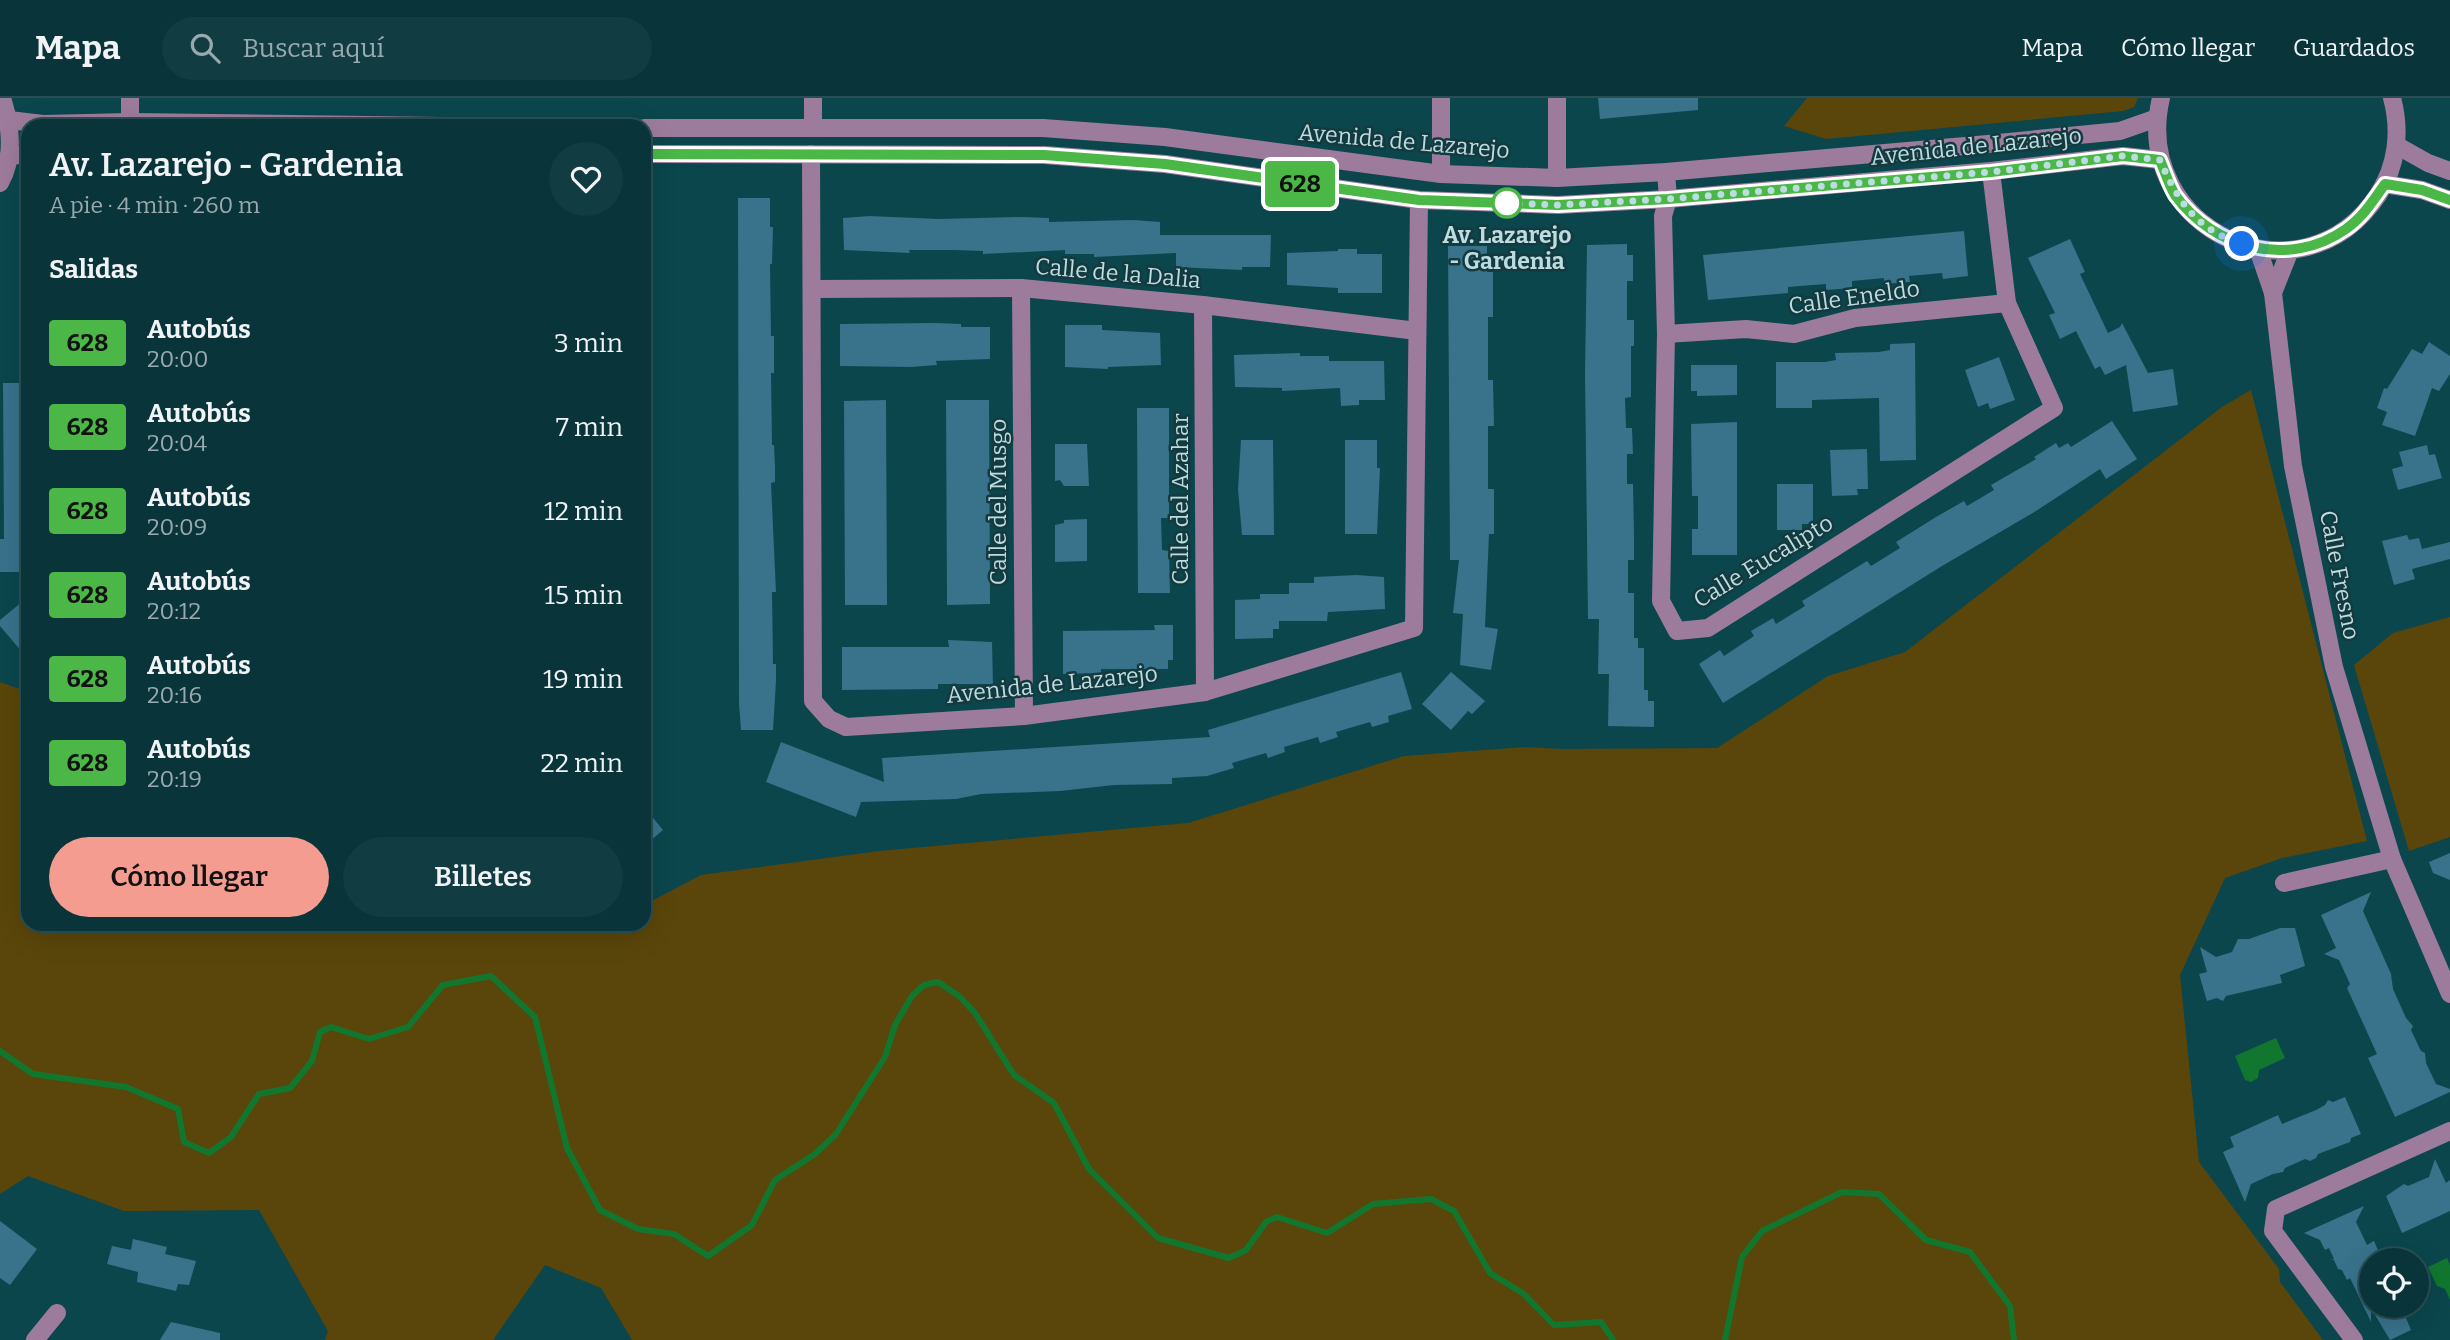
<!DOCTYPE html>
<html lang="es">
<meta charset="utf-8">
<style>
body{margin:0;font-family:Bitter,serif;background:#113c42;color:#f1f3f6;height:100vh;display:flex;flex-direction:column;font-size:26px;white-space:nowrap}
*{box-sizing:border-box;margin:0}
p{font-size:23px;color:#98aaaf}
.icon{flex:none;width:38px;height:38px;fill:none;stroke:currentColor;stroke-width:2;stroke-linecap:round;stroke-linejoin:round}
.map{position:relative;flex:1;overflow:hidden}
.details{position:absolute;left:21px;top:21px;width:630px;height:812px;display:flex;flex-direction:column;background:#08343a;border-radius:21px;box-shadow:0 7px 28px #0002,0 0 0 2px #294f54}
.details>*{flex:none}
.badge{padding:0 14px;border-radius:5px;font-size:24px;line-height:46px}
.tools{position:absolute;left:2359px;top:1150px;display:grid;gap:14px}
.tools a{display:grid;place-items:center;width:70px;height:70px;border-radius:50%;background:#08343a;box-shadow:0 7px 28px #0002,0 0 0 2px #294f54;font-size:35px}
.you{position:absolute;width:35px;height:35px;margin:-18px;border:5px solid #fff;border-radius:50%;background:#1a73e8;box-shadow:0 0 0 10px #1a73e833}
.map>.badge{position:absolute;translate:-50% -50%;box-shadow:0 0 0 4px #fff}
h2{padding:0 28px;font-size:26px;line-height:63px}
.round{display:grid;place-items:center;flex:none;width:74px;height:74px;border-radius:37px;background:#113c42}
.head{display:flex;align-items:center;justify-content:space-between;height:119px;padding:0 28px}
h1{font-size:33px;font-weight:600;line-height:52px}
.cta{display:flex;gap:14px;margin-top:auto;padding:14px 28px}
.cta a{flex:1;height:80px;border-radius:42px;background:#f59c91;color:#111;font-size:28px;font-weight:600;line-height:80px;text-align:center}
.cta a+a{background:#113c42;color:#f1f3f6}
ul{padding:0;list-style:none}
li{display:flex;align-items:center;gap:21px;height:84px;padding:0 28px}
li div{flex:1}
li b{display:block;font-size:26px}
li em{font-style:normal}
li .badge{min-width:77px;font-weight:700;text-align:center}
header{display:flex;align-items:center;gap:42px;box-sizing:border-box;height:98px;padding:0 35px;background:#08343a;border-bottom:2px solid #294f54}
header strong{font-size:33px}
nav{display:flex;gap:38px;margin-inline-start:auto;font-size:24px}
.search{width:490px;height:63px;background:#113c42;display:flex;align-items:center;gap:18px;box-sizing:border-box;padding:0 24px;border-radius:38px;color:#98aaaf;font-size:26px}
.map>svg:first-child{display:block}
.green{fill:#5a460a}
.water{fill:#11772f}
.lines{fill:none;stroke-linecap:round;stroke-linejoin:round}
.stream{stroke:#11772f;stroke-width:6}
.building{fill:#38728b}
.minor{stroke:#9d7b9c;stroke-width:18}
.line-casing{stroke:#fff;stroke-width:16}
.line{stroke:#4ab747;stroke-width:10}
.walk{stroke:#bbdce1;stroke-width:7;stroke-dasharray:0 12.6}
.stop-dot{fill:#fff;stroke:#4ab747;stroke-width:3.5}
.labels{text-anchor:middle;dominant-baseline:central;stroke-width:5;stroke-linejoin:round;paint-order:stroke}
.street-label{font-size:23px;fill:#bbdce1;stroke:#14393e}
.stop-label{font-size:23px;font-weight:bold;fill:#bbdce1;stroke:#14393e}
</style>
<header>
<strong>Mapa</strong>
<div class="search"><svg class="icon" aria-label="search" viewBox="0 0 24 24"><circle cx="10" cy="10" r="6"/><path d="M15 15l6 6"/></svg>Buscar aquí</div>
<nav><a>Mapa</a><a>Cómo llegar</a><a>Guardados</a></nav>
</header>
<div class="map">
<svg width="2450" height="1242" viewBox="0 0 2450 1242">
<rect width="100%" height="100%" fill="#0b464d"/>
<!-- green -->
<g class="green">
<polygon points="1807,0 2138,0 2134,9 2123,13 1826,41 1784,28"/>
<polygon points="2251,292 2367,743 2282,760 2225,780 2180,877 2199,1064 2279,1171 2280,1184 2323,1242 632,1242 601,1190 545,1167 493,1242 325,1242 328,1233 259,1112 124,1113 28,1078 0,1096 0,584 28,594 28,826 644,826 644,807 701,777 879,753 1188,725 1404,658 1525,649 1562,651 1717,650 1828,578 1905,554 2222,309"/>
<polygon points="2450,519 2450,739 2409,753 2354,567 2393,535"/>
</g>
<!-- water -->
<g class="water">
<polygon points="2276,940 2285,960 2259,972 2258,980 2251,984 2245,982 2235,958"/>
<polygon points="2447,1160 2450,1167 2450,1202 2445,1191 2437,1188 2428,1169"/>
</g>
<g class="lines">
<!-- stream -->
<g class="stream">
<polyline points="0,953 33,976 126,989 178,1011 184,1044 209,1055 231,1039 259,996 290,990 312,963 320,934 331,929 369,941 408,929 443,887 491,878 535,919 567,1050 600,1112 638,1131 674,1136 708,1158 752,1127 775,1082 815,1056 836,1036 885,959 895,927 912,898 924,887 938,884 959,898 975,915 1014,977 1054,1005 1089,1071 1158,1140 1229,1160 1246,1152 1266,1124 1277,1119 1327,1135 1373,1106 1431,1101 1454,1113 1490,1175 1524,1196 1554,1227 1601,1224 1613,1242"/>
<polyline points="1725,1242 1742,1159 1762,1133 1842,1094 1879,1096 1926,1142 1970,1154 2010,1208 2014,1242"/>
</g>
</g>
<!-- building -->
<g class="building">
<polygon points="1598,0 1698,0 1698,12 1600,21"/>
<polygon points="738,100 770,100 770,129 773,129 772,166 770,166 771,238 774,238 774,275 771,275 772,347 774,347 775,369 775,384 771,385 776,494 772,494 773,566 776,566 776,583 773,632 741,632 739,605"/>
<polygon points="870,118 938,121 1022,119 1049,120 1049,124 1133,122 1160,124 1160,137 1271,137 1270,169 1242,169 1242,172 1176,169 1176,155 1094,159 1094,156 1065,156 1065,152 983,156 983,153 954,152 909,152 910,155 844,152 843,120"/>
<polygon points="1964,133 1968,178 1943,181 1942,175 1909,178 1910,184 1884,186 1884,180 1852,183 1852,190 1826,192 1826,186 1788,189 1788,195 1708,202 1703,157"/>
<polygon points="2070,141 2085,174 2080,176 2108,235 2120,229 2122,225 2148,275 2173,271 2178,307 2133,314 2126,267 2105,277 2100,268 2095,271 2076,233 2060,241 2049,217 2055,215 2028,160"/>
<polygon points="1627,146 1627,157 1633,157 1633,183 1627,183 1627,222 1634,222 1634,248 1631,248 1631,299 1625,300 1626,330 1632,330 1633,356 1627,356 1627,386 1633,386 1634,436 1634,462 1628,462 1628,495 1634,495 1634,540 1638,540 1638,550 1644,550 1644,592 1648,592 1648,603 1654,603 1654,629 1608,628 1609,576 1598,576 1599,521 1588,521 1585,275 1587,147"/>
<polygon points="1448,148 1487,148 1487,174 1493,174 1493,219 1488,219 1488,282 1493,282 1494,328 1488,328 1488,391 1494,391 1494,436 1489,436 1485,529 1498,531 1491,572 1460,567 1463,516 1453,515 1459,462 1450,462"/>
<polygon points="1338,151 1357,151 1357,156 1382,156 1382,195 1338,195 1338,190 1287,187 1287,155 1338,153"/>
<polygon points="936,225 961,226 961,229 990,229 990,261 936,263 937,267 911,269 840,268 840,226"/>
<polygon points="1065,227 1102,227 1102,232 1160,235 1161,267 1108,269 1108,271 1065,269"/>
<polygon points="2429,244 2450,258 2450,276 2439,293 2432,290 2415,338 2382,327 2387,314 2377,310 2384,290 2387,291 2412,251 2422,256"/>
<polygon points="1915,245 1916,362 1880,363 1879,300 1812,302 1812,310 1776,310 1776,264 1825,264 1836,262 1835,255 1879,254 1890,252 1890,246"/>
<polygon points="1300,255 1300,258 1329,258 1329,263 1384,263 1385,302 1359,302 1359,307 1341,308 1340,290 1282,293 1282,290 1235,289 1234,257"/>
<polygon points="1999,259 2015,302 1990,311 1988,305 1978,309 1965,272"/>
<polygon points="1691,267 1737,267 1737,297 1697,298 1697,293 1691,293"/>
<polygon points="3,285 28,285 28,421 22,421 22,474 0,474 0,441 4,441"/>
<polygon points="886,302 887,507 845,507 844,303"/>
<polygon points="946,302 989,302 990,506 947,507"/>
<polygon points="1137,310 1169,310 1169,420 1161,420 1162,452 1169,453 1170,495 1138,495"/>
<polygon points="2112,323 2137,361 2106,381 2100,371 2036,413 1942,468 1723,605 1699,566 1720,552 1724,558 1754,538 1751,533 1773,520 1776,526 1805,508 1802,503 1867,463 1871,468 1900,450 1896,444 1936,419 1964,403 1967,408 1994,392 1991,387 2036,361 2034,359 2056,345 2059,350 2068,345 2071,349"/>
<polygon points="1737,324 1737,457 1692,457 1692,431 1698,431 1698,398 1692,398 1691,326"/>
<polygon points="1241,342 1273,342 1274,437 1242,437 1238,391"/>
<polygon points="1345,342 1377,342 1377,370 1380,370 1377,436 1345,436"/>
<polygon points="1055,346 1087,346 1089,388 1064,388 1060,382 1055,383"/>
<polygon points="2427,347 2429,357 2435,356 2442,380 2398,392 2392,371 2403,368 2399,354"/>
<polygon points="1867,351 1868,391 1857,391 1858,397 1832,398 1830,352"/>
<polygon points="1777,386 1813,386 1813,426 1802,426 1802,432 1777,432"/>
<polygon points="1087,421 1087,463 1055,464 1055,427 1064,425 1064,422"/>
<polygon points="2407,437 2409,442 2419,440 2422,451 2450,444 2450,461 2412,471 2415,481 2394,487 2382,443"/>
<polygon points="1357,477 1384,479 1385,511 1328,514 1327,523 1279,523 1279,531 1273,531 1273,540 1235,541 1235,502 1260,501 1260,496 1289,496 1289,485 1314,485 1314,479"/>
<polygon points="28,499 28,561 0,528 0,522"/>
<polygon points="1154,527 1173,527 1173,562 1168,562 1168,571 1101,571 1101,575 1063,576 1063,533 1155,532"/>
<polygon points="948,542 992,544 993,586 938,586 938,591 842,592 842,549 949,549"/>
<polygon points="1401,574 1412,611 1388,618 1389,624 1372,629 1370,624 1336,634 1338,639 1320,645 1318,639 1284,649 1285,654 1268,660 1266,655 1232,665 1234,670 1207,678 1172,680 1172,686 1114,687 1060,693 981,696 956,701 861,704 856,719 766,684 781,644 884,684 882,660 1210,639 1208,632"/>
<polygon points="1451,574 1485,603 1472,616 1468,613 1451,632 1422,606"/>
<polygon points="644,709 663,732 644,748"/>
<polygon points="2450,755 2450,782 2433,775 2429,764"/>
<polygon points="2371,794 2363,813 2391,876 2393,891 2406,920 2413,928 2411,932 2421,953 2425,955 2426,965 2436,986 2450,991 2450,994 2395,1019 2368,960 2377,956 2347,890 2350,886 2339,862 2324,856 2336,850 2321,817"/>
<polygon points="2280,830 2295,830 2305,868 2280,877 2282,885 2226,898 2223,903 2217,900 2207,903 2199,876 2207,874 2200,849 2216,859 2232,854 2238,841 2249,841"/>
<polygon points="2345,999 2361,1036 2351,1040 2350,1044 2318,1056 2316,1060 2310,1063 2305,1061 2285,1070 2283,1074 2273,1076 2251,1086 2245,1104 2223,1054 2234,1049 2230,1039 2278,1017 2282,1026 2316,1012 2325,1007 2328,1002 2333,1004"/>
<polygon points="2435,1061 2446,1085 2450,1082 2450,1113 2402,1135 2386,1098 2404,1086 2408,1088 2429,1079"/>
<polygon points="2364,1108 2356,1124 2367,1147 2374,1143 2382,1162 2371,1162 2371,1208 2401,1208 2411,1232 2390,1242 2371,1210 2371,1224 2350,1180 2347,1182 2342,1172 2338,1171 2334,1162 2331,1162 2334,1161 2329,1150 2325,1152 2320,1142 2304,1135"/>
<polygon points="0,1123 37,1151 10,1187 0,1180"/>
<polygon points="133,1141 167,1149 165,1156 196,1163 189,1187 178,1186 176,1193 137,1184 138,1174 107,1166 112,1148 131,1152"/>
<polygon points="171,1224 220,1235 220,1242 160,1242"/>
</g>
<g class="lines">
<!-- minor -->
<g class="minor">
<polyline points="130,0 130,28"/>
<polyline points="1557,0 1557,80"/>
<path d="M2161,0C2130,132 2301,212 2378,97C2397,68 2401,33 2392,0"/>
<polyline points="9,22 43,26 130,24 443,28"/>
<polyline points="644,30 1043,30 1165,39 1441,76 1557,80 1666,74 1988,46 2120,33 2157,20"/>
<polyline points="813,30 813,0"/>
<polyline points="2396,47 2428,65 2450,73"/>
<polyline points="644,56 1044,57 1165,66 1419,102 1558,107 1668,101 1991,73 2123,58 2160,62"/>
<polyline points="811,56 813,603 829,621 846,629 1024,618 1205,594 1414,530 1419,102"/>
<polyline points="9,58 28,56"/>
<polyline points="1666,74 1668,101 1663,118 1666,236 1661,503 1677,533 1708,530 2054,310 2007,205 1991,73"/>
<polyline points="1441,76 1441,0"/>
<path d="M0,85C15,58 11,28 2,0"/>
<polyline points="2384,86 2422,92 2450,102"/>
<polyline points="2258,151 2273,195 2293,368 2334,569 2392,761 2450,896"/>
<polyline points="1021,190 1024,618"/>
<polyline points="813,191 1021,190 1203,207 1417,233"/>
<polyline points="2273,195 2290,152"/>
<polyline points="1203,207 1205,594"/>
<polyline points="1666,236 1746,231 1794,236 1855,220 2007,205"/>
<polyline points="2284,785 2392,761"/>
<polyline points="35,1242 57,1215"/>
<polyline points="2354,1242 2273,1133 2276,1111 2450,1033"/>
</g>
</g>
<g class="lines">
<defs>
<path id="line" d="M644,56L1044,57L1165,66L1419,102L1558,107L1668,101L1991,74L2123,58L2160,62C2165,74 2169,87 2175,97C2214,151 2289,171 2346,131C2363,119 2373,103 2385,86L2422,92L2450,102"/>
</defs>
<!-- line casing -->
<use href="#line" class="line-casing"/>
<!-- line -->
<use href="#line" class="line"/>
<!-- walk -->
<path class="walk" d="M1507,105L1558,107L1668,101L1991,74L2123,58L2160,62C2178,104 2197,132 2242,146"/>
</g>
<!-- markers -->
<circle class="stop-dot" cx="1507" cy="105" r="14"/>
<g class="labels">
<!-- street labels -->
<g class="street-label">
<text transform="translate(1404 43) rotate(5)">Avenida de Lazarejo</text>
<text transform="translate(1976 48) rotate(-6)">Avenida de Lazarejo</text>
<text transform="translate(1118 175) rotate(5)">Calle de la Dalia</text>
<text transform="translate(1854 199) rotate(-8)">Calle Eneldo</text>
<text transform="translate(1180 401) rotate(-90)">Calle del Azahar</text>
<text transform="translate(998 404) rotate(-90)">Calle del Musgo</text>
<text transform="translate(1763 463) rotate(-31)">Calle Eucalipto</text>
<text transform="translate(2340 477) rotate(79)">Calle Fresno</text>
<text transform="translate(1052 586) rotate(-6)">Avenida de Lazarejo</text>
</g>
<!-- stop labels -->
<g class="stop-label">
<text x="1507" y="137">Av. Lazarejo<tspan x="1507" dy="26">- Gardenia</tspan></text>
</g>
</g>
</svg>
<div class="tools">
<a><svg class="icon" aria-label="locate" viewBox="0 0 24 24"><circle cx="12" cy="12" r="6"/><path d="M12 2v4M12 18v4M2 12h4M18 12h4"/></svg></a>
</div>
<div class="you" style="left:2242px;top:146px"></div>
<b class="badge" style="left:1300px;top:86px;background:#4ab747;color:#111">628</b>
<section class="details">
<div class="head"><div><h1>Av. Lazarejo - Gardenia</h1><p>A pie · 4 min · 260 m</p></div><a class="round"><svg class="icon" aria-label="heart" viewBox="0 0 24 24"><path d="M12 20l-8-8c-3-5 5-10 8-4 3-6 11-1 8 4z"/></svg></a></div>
<h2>Salidas</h2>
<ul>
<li><span class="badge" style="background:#4ab747;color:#111">628</span><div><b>Autobús</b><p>20:00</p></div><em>3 min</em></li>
<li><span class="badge" style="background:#4ab747;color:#111">628</span><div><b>Autobús</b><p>20:04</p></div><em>7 min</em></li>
<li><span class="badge" style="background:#4ab747;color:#111">628</span><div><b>Autobús</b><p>20:09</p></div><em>12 min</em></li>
<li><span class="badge" style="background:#4ab747;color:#111">628</span><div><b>Autobús</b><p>20:12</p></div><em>15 min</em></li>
<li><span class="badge" style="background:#4ab747;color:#111">628</span><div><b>Autobús</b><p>20:16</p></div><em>19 min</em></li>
<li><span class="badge" style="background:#4ab747;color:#111">628</span><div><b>Autobús</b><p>20:19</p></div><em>22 min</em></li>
</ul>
<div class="cta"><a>Cómo llegar</a><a>Billetes</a></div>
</section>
</div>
